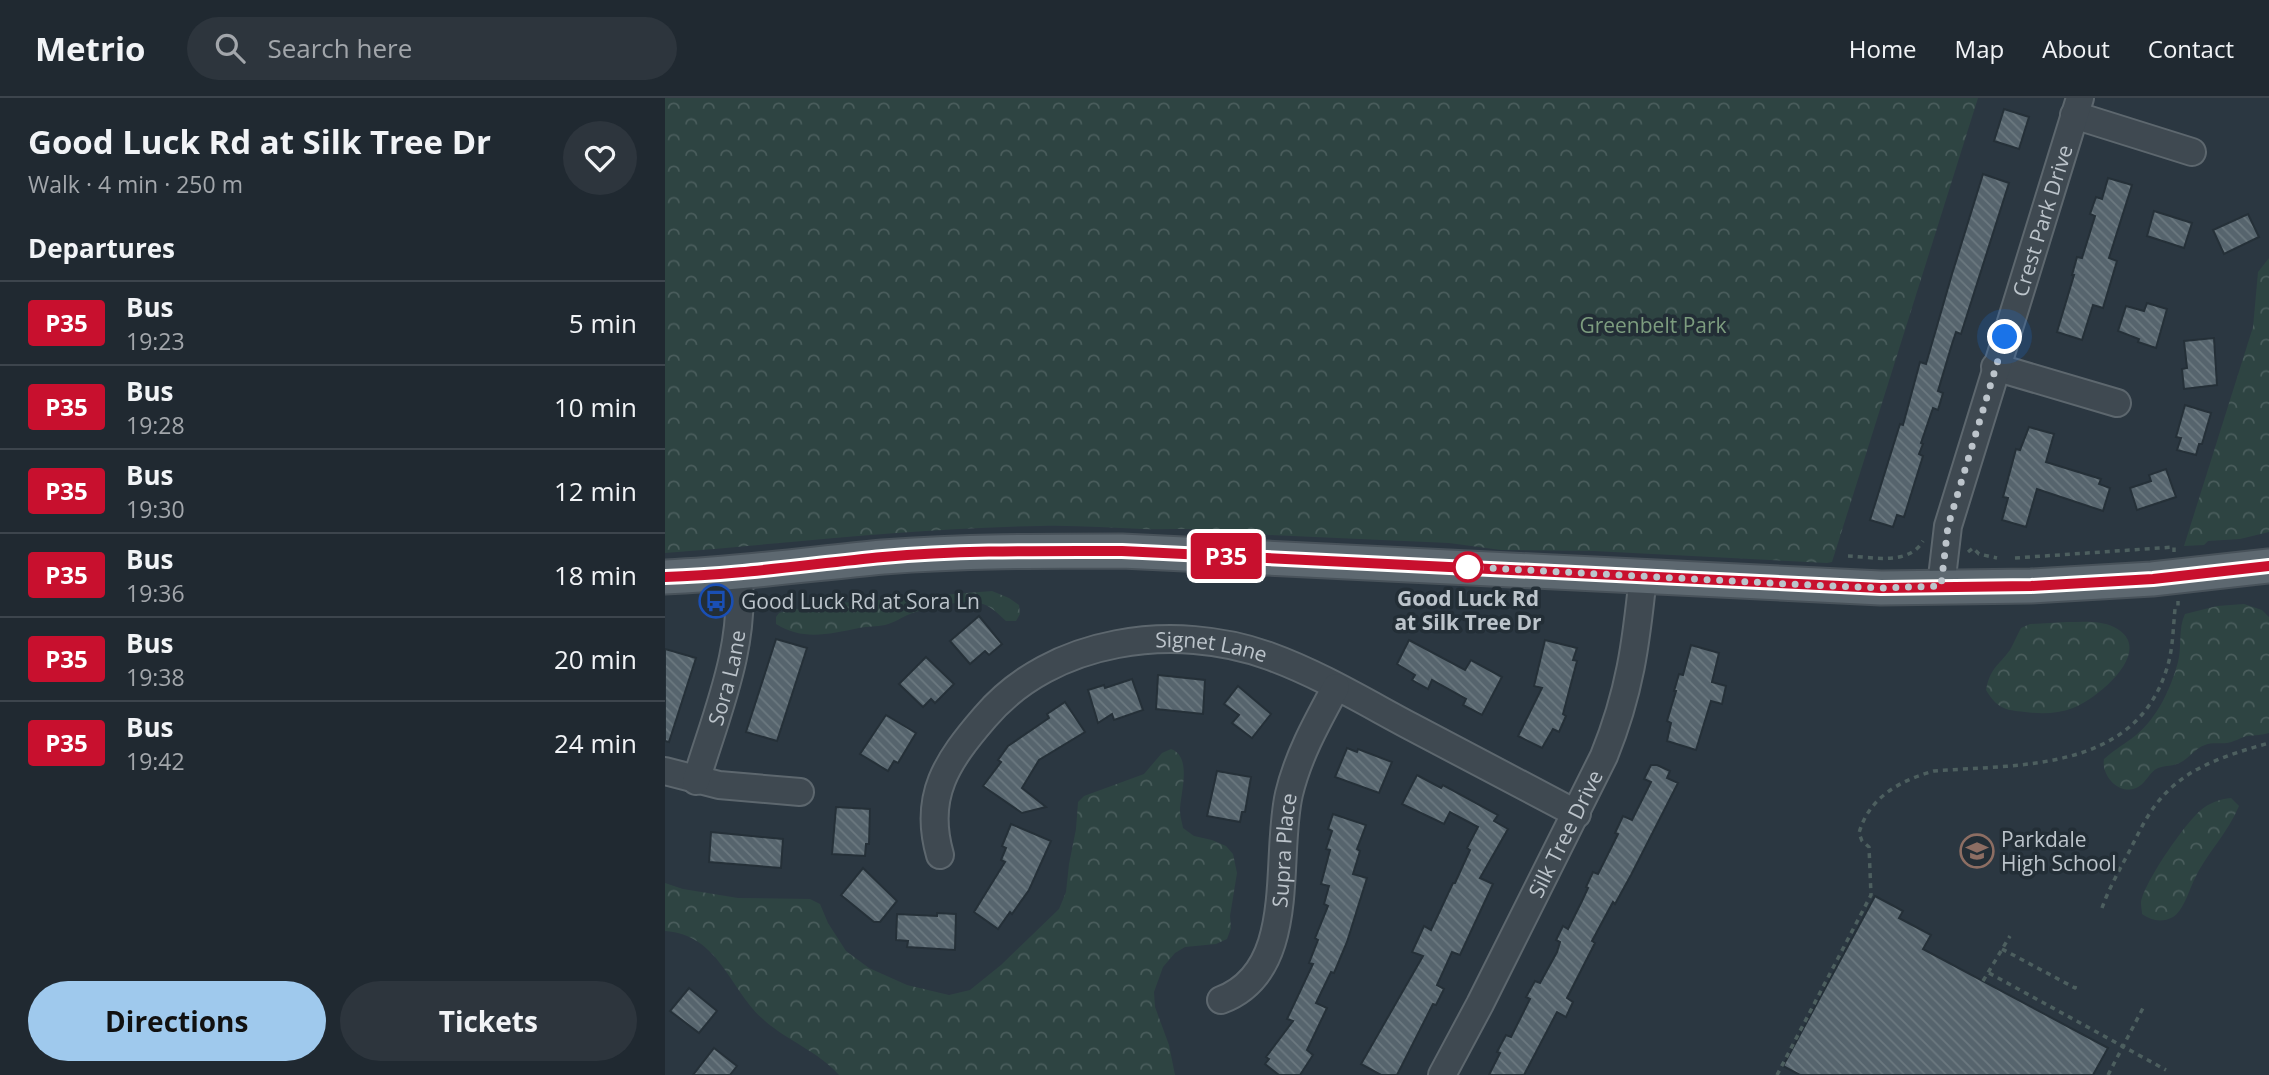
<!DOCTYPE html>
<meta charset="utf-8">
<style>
body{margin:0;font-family:"Open Sans",sans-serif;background:#2d353d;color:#f1f3f6;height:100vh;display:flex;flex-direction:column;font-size:26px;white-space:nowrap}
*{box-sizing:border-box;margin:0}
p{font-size:23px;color:#a2a6ab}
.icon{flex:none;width:38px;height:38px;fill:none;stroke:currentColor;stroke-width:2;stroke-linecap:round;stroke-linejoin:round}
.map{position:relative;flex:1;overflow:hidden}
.panel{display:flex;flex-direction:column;background:#202931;width:665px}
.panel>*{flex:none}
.badge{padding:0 14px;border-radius:5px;font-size:24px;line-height:46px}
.you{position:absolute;width:35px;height:35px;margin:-18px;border:5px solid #fff;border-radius:50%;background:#1a73e8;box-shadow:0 0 0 10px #1a73e833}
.map>.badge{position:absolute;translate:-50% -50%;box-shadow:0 0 0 4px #fff}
h2{padding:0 28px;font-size:26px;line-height:63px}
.round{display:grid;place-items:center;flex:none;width:74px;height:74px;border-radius:37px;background:#2d353d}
.overview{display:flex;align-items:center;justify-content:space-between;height:119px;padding:0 28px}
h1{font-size:33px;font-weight:700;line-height:52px}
.primary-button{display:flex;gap:14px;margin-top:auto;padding:14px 28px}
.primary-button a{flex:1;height:80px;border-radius:42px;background:#9fc9ed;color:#111;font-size:28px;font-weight:700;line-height:80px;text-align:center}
.primary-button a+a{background:#2d353d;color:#f1f3f6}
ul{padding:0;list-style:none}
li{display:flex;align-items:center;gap:21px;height:84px;padding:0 28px;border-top:2px solid #3d454d}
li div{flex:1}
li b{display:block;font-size:26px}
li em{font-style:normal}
li .badge{min-width:77px;font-weight:700;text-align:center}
header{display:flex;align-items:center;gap:42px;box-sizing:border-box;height:98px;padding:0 35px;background:#202931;border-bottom:2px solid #3d454d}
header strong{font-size:33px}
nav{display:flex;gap:38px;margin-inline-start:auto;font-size:24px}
.search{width:490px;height:63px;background:#2d353d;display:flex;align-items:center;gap:18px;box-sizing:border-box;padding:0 24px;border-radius:38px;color:#a2a6ab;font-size:26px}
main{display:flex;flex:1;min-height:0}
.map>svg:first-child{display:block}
.forest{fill:url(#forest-crowns)}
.building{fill:url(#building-back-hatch);stroke:#253038;stroke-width:2}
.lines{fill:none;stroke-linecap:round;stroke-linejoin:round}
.minor-casing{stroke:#5d676e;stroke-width:30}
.major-casing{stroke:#48525a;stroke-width:37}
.path{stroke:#4d5f5f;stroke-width:3.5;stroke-dasharray:5 5;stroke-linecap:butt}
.minor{stroke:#3f4951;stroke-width:26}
.major{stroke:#5d6870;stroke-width:33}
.line-casing{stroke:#fff;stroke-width:16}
.line{stroke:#c8102e;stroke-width:10}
.walk{stroke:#bcc4cb;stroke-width:7;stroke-dasharray:0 12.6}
.stop-dot{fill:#fff;stroke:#c8102e;stroke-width:3.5}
.labels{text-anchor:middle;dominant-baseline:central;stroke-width:7;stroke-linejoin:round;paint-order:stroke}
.street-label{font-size:21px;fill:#bcc4cb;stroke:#232e36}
.park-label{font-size:21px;fill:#7d9d7f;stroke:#232e36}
.stop-label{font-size:21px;font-weight:bold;fill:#bcc4cb;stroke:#232e36}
.poi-label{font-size:21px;fill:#bcc4cb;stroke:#232e36;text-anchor:start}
</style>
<header>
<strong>Metrio</strong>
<div class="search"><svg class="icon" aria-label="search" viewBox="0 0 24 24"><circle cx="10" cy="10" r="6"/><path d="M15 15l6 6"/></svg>Search here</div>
<nav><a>Home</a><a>Map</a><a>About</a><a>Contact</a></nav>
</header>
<main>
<section class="panel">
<div class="overview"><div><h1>Good Luck Rd at Silk Tree Dr</h1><p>Walk · 4 min · 250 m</p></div><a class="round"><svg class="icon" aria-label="heart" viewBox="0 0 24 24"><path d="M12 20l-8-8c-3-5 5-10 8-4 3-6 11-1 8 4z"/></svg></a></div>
<h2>Departures</h2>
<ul>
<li><span class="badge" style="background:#c8102e;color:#fff">P35</span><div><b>Bus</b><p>19:23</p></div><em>5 min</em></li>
<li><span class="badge" style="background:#c8102e;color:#fff">P35</span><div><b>Bus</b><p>19:28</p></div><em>10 min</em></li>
<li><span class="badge" style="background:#c8102e;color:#fff">P35</span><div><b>Bus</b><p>19:30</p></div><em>12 min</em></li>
<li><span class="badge" style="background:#c8102e;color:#fff">P35</span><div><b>Bus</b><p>19:36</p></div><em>18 min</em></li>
<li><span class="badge" style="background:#c8102e;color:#fff">P35</span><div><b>Bus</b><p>19:38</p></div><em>20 min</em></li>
<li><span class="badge" style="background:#c8102e;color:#fff">P35</span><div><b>Bus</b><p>19:42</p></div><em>24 min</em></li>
</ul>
<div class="primary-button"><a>Directions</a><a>Tickets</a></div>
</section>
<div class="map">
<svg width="1604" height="977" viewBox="0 0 1604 977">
<defs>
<pattern id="forest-crowns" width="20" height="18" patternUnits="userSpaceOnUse" patternTransform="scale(1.75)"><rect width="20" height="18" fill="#2e4442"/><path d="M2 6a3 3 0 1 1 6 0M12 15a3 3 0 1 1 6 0" fill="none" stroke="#4a5d5c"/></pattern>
<pattern id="building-back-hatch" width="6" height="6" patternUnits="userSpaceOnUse" patternTransform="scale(1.75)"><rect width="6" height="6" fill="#56646d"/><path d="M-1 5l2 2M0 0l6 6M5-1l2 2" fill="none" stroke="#6c7980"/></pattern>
</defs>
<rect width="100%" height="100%" fill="#2b3741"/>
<!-- forest -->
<g class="forest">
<path d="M0,0H1313L1167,464L1162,465L929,453L836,452L784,445L604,437C562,428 520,432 477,431C444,430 410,427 376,428C251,430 125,445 0,455Z"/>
<polygon points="1604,160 1604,434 1575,441 1543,443 1539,447 1519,448 1588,229 1593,174"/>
<path d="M327,493L344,500L354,507L355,516L351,523H341C332,515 325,507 314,505C298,501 261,510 245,516C237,519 229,525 220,527C212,529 202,528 194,530C164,536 138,543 111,526V519L114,515L124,512L175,505Z"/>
<path d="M1579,506L1597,512L1604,519V635C1597,637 1590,637 1582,638C1575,640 1569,644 1562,645C1555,646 1547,644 1540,647C1531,650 1526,658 1518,663C1509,669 1501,667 1493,670C1484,674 1482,684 1473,689C1455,699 1436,678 1439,661C1448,653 1456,648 1466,641C1491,623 1505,593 1513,564C1517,549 1513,530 1520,516L1552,508Z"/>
<path d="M1402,524C1417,524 1435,522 1449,529C1493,551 1432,601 1408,610C1392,616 1376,616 1360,614C1339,612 1332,610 1321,592C1325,570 1333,568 1345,552C1349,545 1352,537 1356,530L1365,526Z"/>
<path d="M506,651C528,659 515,696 515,713C515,718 517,724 518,730L529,738L547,742L561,748L568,756L572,775L565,818L566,830L562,841L551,846L520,849L510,855L498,869L489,894L490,909L504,947L510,977H174C154,954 123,943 100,923C64,892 55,837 0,833V785L18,791L73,800L145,801L155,806L163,825L181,853L204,870L242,887L284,897L305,892L336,867L394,811L401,794L404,766L411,731L413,704L419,698L479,676L497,655Z"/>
<path d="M1566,700L1574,708C1563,735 1541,756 1529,782C1524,793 1518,813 1508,819C1497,825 1487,823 1477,816C1477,813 1476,809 1476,805C1478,786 1520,725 1536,712C1544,705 1555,701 1566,700Z"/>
</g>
<!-- building -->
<g class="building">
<polygon points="1339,11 1364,19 1354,51 1329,43"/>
<polygon points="1318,76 1344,85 1296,236 1291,234 1287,246 1273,293 1278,295 1273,312 1268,310 1256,345 1258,346 1254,356 1258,358 1239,419 1232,417 1228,429 1205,422 1235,326 1238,327 1255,264 1261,266 1287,176"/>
<polygon points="1443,80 1467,87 1444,160 1452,163 1438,210 1428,207 1417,242 1392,234 1409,177 1407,177 1412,159 1417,160 1430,118 1425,116 1431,99 1437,101"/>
<polygon points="1489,113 1527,125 1519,150 1482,138"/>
<polygon points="1583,116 1594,139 1559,156 1548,132"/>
<polygon points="1482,205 1502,211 1491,250 1473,244 1474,241 1453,233 1461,208 1479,213"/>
<polygon points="1549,240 1552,287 1519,291 1517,271 1522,270 1519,243"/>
<polygon points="1520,307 1546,315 1537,346 1534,346 1531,357 1512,352 1516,340 1511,339"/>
<polygon points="1364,329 1389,336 1381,364 1436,381 1434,386 1445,390 1438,413 1372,391 1361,429 1337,422 1343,400 1338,399 1347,366 1351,351 1355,352"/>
<polygon points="1501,371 1511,399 1472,412 1465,390 1486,383 1484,377"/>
<polygon points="314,518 337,546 324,557 320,553 305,566 285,543"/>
<polygon points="111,541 142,550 112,643 81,634"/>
<polygon points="744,542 800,572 806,562 837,579 817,617 798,607 801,601 767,582 763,591 747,582 750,577 732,566"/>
<polygon points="880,542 912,550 908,562 912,563 898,616 901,618 894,634 888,631 877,650 853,638 877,590 869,588"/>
<polygon points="1026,547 1054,555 1047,584 1061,588 1057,606 1046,603 1031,652 1002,643 1006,625 1002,623 1011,593 1009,593 1014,576 1018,577"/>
<polygon points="0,551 31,560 4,644 0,643"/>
<polygon points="261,559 289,586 270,605 266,601 258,609 234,586"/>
<polygon points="493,577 540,582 538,616 491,611"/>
<polygon points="467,581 478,612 449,622 447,616 433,625 423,592 439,587 440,590"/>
<polygon points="573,588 606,616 587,640 567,625 574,617 559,606"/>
<polygon points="400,604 420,634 374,662 357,690 381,709 357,715 318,688 336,664 333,662 343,648 384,620 382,616"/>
<polygon points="221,617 251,635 233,665 229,663 223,673 195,656"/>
<polygon points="682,650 692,654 693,651 727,664 714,695 670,679"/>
<polygon points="986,667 992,667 1005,673 1002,680 1013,685 966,777 950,806 948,804 927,843 930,845 902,900 908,904 901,919 892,914 859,977 824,977 835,955 832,954 841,937 846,939 865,901 861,899 870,883 875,885 892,854 895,844 891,842 898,828 903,831 917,803 923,790 921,789 928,774 933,776 953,736 950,735 958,718 967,722 986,684 979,681"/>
<polygon points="552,673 586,679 580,714 577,714 575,724 542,718"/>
<polygon points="752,677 776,690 778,687 833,717 829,723 843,731 815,780 828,786 795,857 787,854 772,887 779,891 771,907 768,906 732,977 716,977 696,966 758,858 747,854 759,828 766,832 788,785 790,785 805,752 802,750 813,729 785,714 779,726 737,706"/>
<polygon points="171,709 205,711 204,746 201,746 200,758 167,756"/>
<polygon points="668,716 701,727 692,751 695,753 688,776 702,780 682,844 669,875 666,874 651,905 662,910 642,952 648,957 635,977 614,977 600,966 604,961 601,959 628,923 622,921 648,866 644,865 653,842 650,840 663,808 659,806 664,788 656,786 665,752 661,751 667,733 663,731"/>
<polygon points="346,726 386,743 364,792 347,816 345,814 333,831 309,814 340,764 336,762 341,750 337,748"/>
<polygon points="46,734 118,741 116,770 44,764"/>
<polygon points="198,770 232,803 215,824 209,824 176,797"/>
<polygon points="1210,798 1238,813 1234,820 1266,837 1258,851 1443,950 1428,977 1135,977 1118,968"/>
<polygon points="272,815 291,816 290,852 242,849 243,843 231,842 232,816 272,818"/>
<polygon points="24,890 52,913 34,935 5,913"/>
<polygon points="49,950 72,968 65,977 28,977"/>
</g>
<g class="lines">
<defs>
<g id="minor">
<polyline points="1409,17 1527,54"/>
<polyline points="1330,269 1452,305"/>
<path id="s1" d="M1276,488L1283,428L1415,0"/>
<polyline points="0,673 54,687 135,694"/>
<path id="s2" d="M31,683C52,614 82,546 73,473"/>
<path id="s3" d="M275,757C258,698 282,663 320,619C387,540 510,524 604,558C654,576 700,604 747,629C802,658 857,687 912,716"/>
<path id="s4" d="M556,902C634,873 609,761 624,696C633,658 652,624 671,589"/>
<path id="s5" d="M777,977L815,906L939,658C965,594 971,546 978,478"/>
</g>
<path id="major" d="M0,479C73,476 145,466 218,459C297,453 377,453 457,453L1216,490L1366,488L1487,481L1604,468"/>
</defs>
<!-- minor casing -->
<use href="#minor" class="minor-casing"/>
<!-- major casing -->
<use href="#major" class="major-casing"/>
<!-- path -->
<g class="path">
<polyline points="1303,454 1308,450 1314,456 1332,460"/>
<path d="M1183,458C1208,459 1243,468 1258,443"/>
<polyline points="1350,460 1509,449 1509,454"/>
<path d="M1437,810C1444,790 1455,771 1465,752C1473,736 1481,719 1492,705C1520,669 1562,657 1604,645"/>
<polyline points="1337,851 1410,890 1411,886"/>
<polyline points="1324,875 1501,972"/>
<polyline points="1318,883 1345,838"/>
<path d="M1112,977L1206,797L1204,749L1197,743L1194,735C1204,699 1236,682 1269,673C1356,666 1470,674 1502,570C1508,551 1508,531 1510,511L1513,508V503"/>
<polyline points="1443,977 1478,910"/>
</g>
<!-- minor -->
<use href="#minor" class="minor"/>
<!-- major -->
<use href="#major" class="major"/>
</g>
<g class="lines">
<defs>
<path id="line" d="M0,479C73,477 145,466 218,459C297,452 377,453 457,453L1216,490L1366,488L1488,481L1604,468"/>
</defs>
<!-- line casing -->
<use href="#line" class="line-casing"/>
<!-- line -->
<use href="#line" class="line"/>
<!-- walk -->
<polyline class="walk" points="803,469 1123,486 1216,490 1276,488 1283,428 1340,239"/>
</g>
<!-- icons -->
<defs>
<symbol id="bus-ring" viewBox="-11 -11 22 22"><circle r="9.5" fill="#232e36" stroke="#1a4fb4" stroke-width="1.5"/><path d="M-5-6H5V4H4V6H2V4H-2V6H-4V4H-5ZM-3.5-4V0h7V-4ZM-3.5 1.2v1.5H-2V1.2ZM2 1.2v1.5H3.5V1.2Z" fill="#1a4fb4"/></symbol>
<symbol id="school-ring" viewBox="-11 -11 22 22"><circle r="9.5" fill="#232e36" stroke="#8d6e63" stroke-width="1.5"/><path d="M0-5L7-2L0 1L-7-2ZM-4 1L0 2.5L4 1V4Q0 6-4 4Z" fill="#8d6e63"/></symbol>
</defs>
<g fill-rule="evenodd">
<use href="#bus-ring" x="32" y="484" width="38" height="38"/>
<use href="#school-ring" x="1293" y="734" width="38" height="38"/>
</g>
<!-- markers -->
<circle class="stop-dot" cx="803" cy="469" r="14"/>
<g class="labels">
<!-- street labels -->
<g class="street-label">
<text stroke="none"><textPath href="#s1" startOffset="380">Crest Park Drive</textPath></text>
<text stroke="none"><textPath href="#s3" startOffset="402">Signet Lane</textPath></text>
<text stroke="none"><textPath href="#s2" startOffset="108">Sora Lane</textPath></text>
<text stroke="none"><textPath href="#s5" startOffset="271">Silk Tree Drive</textPath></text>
<text stroke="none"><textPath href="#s4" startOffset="173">Supra Place</textPath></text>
</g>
<!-- park labels -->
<g class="park-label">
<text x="988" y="227">Greenbelt Park</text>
</g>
<!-- stop labels -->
<g class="stop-label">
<text x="803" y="500">Good Luck Rd<tspan x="803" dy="24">at Silk Tree Dr</tspan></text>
</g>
<!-- poi labels -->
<g class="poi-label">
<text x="76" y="503">Good Luck Rd at Sora Ln</text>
<text x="1336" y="741">Parkdale<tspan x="1336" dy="24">High School</tspan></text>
</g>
</g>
</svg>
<div class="you" style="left:1340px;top:239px"></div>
<b class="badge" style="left:561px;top:458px;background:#c8102e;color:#fff">P35</b>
</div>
</main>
